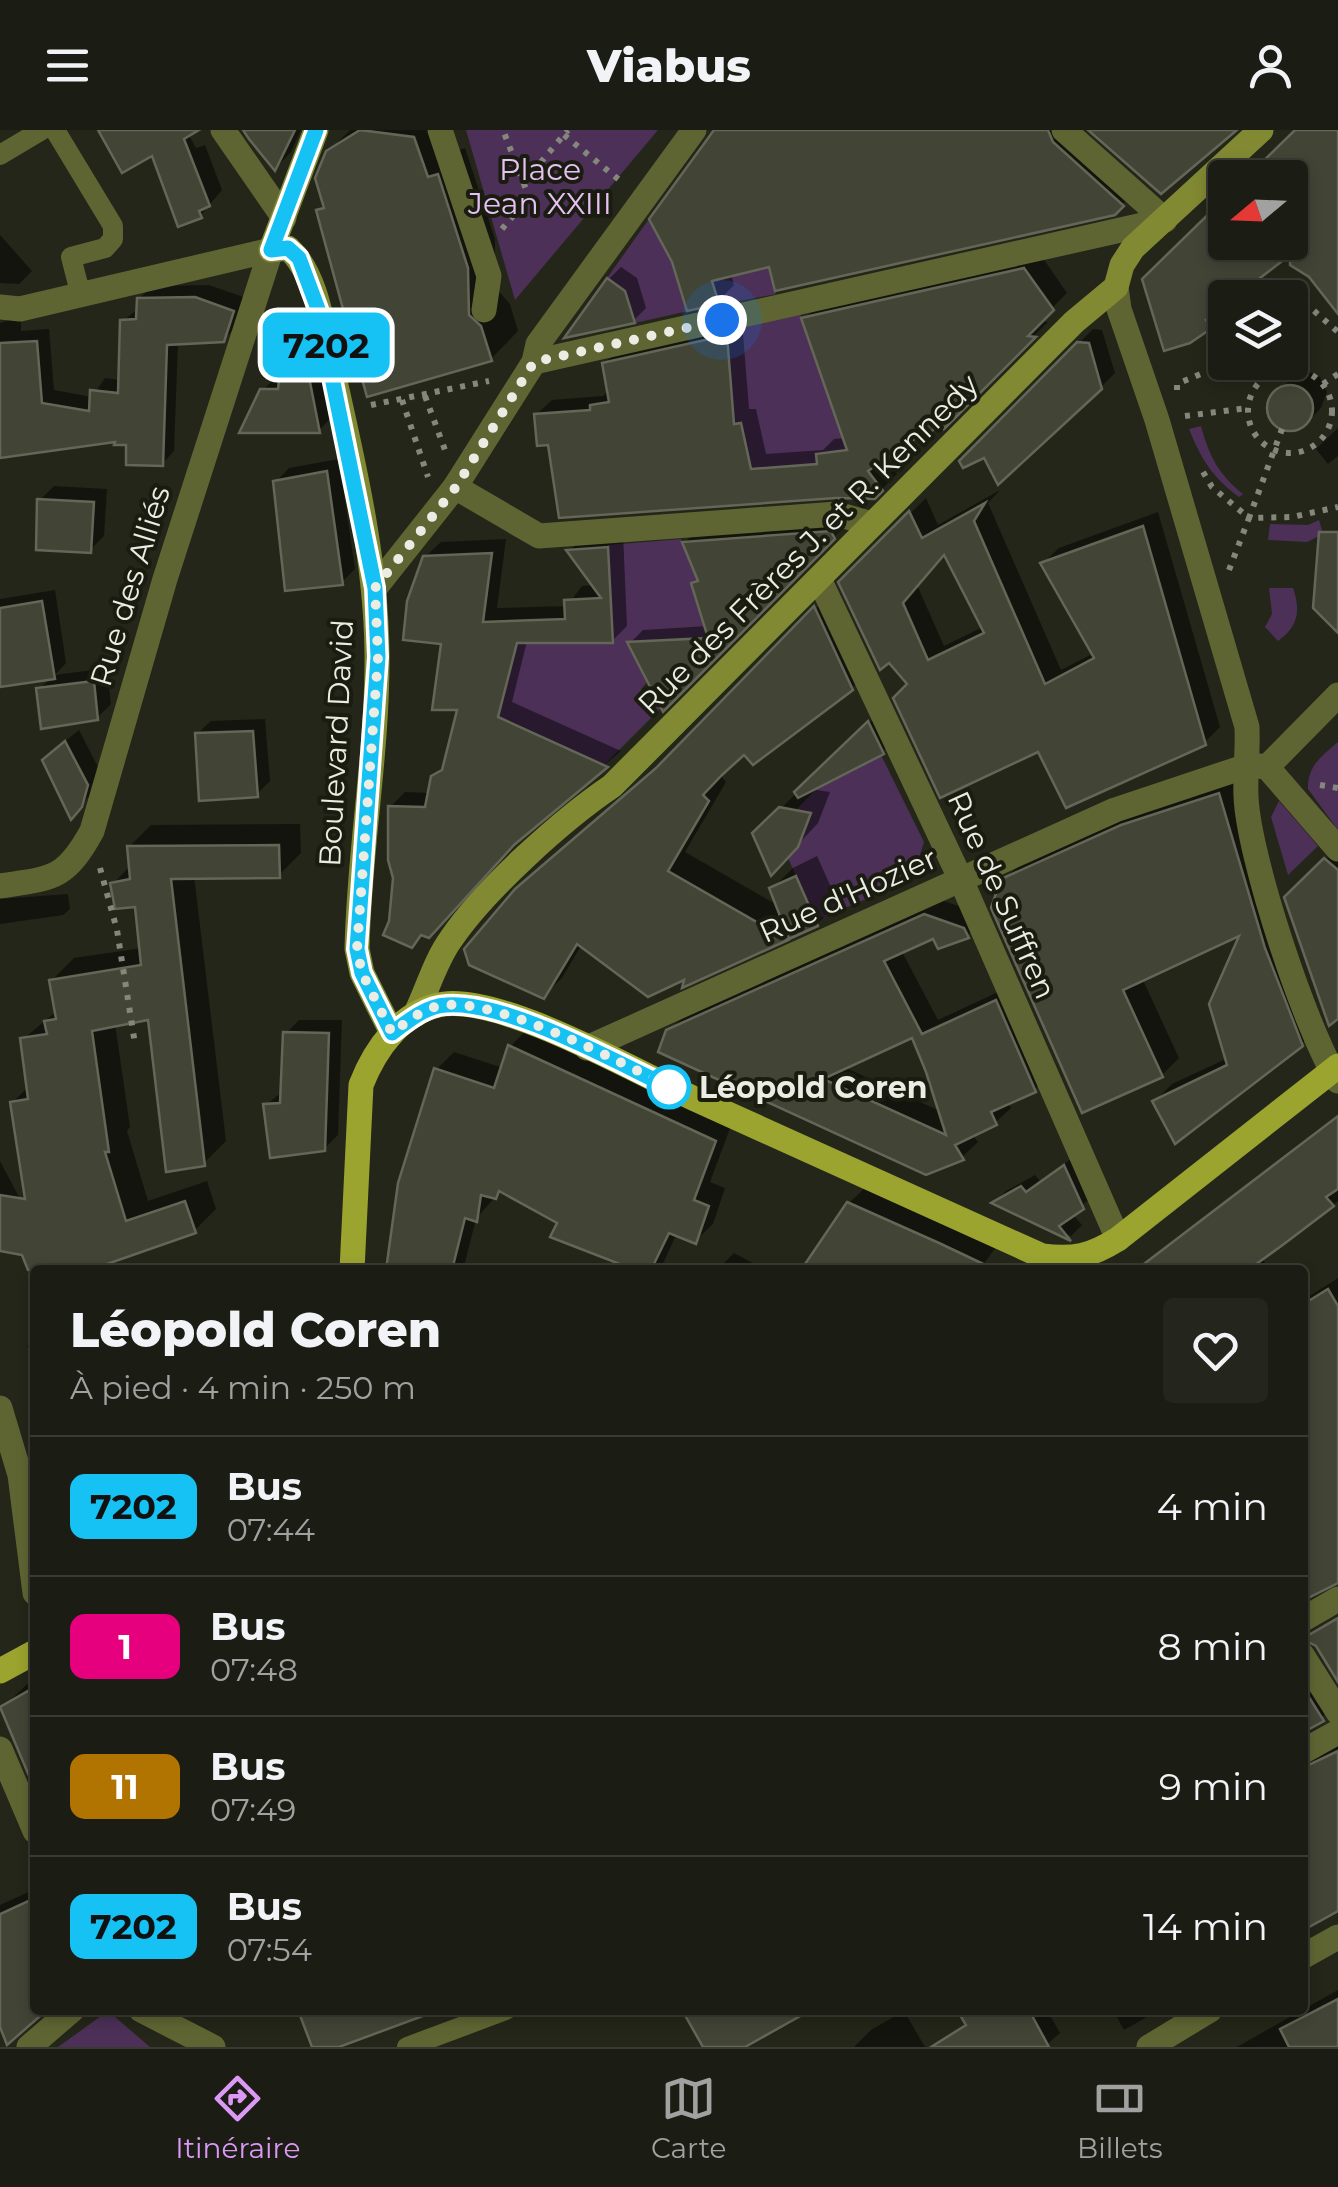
<!DOCTYPE html>
<html lang="fr">
<meta charset="utf-8">
<style>
body{margin:0;font-family:Montserrat,sans-serif;background:#24251c;color:#f1f3f6;height:100vh;display:flex;flex-direction:column;font-size:38px;white-space:nowrap}
*{box-sizing:border-box;margin:0}
p{font-size:32px;color:#a0a1a0}
.icon{flex:none;width:55px;height:55px;fill:none;stroke:currentColor;stroke-width:2;stroke-linecap:round;stroke-linejoin:round}
.map{position:relative;flex:1;overflow:hidden}
.drawer{position:absolute;left:30px;top:1135px;width:1278px;height:750px;display:flex;flex-direction:column;background:#1b1c13;border-radius:10px;box-shadow:0 5px 15px #0003,0 0 0 2px #393a33}
.drawer>*{flex:none}
.badge{padding:0 20px;border-radius:15px;font-size:35px;line-height:65px}
.needle{width:65px;rotate:251deg}
.fabs{position:absolute;left:1208px;top:30px;display:grid;gap:20px}
.fabs a{display:grid;place-items:center;width:100px;height:100px;border-radius:10px;background:#1b1c13;box-shadow:0 5px 15px #0003,0 0 0 2px #393a33;font-size:50px}
.you{position:absolute;width:50px;height:50px;margin:-25px;border:8px solid #fff;border-radius:50%;background:#1a73e8;box-shadow:0 0 0 15px #1a73e833}
.map>.badge{position:absolute;translate:-50% -50%;box-shadow:0 0 0 5px #fff}
.round{display:grid;place-items:center;flex:none;width:105px;height:105px;border-radius:10px;background:#24251c}
.summary{display:flex;align-items:center;justify-content:space-between;height:170px;padding:0 40px}
h1{font-size:48px;font-weight:800;line-height:75px}
ul{padding:0;list-style:none}
li{display:flex;align-items:center;gap:30px;height:140px;padding:0 40px;border-top:2px solid #393a33}
li div{flex:1}
li b{display:block;font-size:38px}
li em{font-style:normal}
li .badge{min-width:110px;font-weight:700;text-align:center}
header{display:flex;justify-content:space-between;align-items:center;height:130px;padding:0 40px;background:#1b1c13;font-size:45px;font-weight:800}
.tab-bar{display:flex;justify-content:space-around;align-items:center;height:140px;border-top:2px solid #393a33;background:#1b1c13;font-size:28px;color:#a0a1a0}
.tab-bar a{display:grid;justify-items:center;gap:5px}
.tab-bar .on{color:#db99f5}
.map>svg:first-child{display:block}
.green{fill:#4c3057}
.shadow{fill:#0007;fill-rule:evenodd}
.building{fill:#424436;stroke:#646657;stroke-width:2.5;fill-rule:evenodd}
.lines{fill:none;stroke-linecap:round;stroke-linejoin:round}
.path{stroke:#85877c;stroke-width:6;stroke-dasharray:5 8;stroke-linecap:butt}
.lane{stroke:#5f6532;stroke-width:20}
.street{stroke:#5f6532;stroke-width:25}
.secondary{stroke:#818932;stroke-width:25}
.primary{stroke:#9ba42f;stroke-width:25}
.line-casing{stroke:#fff;stroke-width:22}
.line{stroke:#16c1f3;stroke-width:15}
.walk{stroke:#ebede4;stroke-width:10;stroke-dasharray:0 18}
.stop-dot{fill:#fff;stroke:#16c1f3;stroke-width:5}
.labels{text-anchor:middle;dominant-baseline:central;stroke-width:8;stroke-linejoin:round;paint-order:stroke}
.park-label{font-size:30px;fill:#e5c1f4;stroke:#1b1c10}
.street-label{font-size:30px;fill:#ebede4;stroke:#1b1c10}
.stop-label{font-size:30px;font-weight:bold;fill:#ebede4;stroke:#1b1c10;text-anchor:start}
</style>
<header><svg class="icon" aria-label="menu" viewBox="0 0 24 24"><path d="M4 6h16M4 12h16M4 18h16"/></svg>Viabus<svg class="icon" aria-label="person" viewBox="0 0 24 24"><circle cx="12" cy="8" r="4"/><path d="M4 21q1-7 8-7t8 7"/></svg></header>
<div class="map">
<svg width="1338" height="1917" viewBox="0 0 1338 1917">
<rect width="100%" height="100%" fill="#242619"/>
<!-- green -->
<g class="green">
<polygon points="466,0 658,0 515,170"/>
<polygon points="649,89 672,132 688,181 635,193 625,161 607,148"/>
<polygon points="769,137 776,164 719,175 705,143"/>
<polygon points="800,184 847,320 817,324 817,334 751,339 741,293 734,294 725,213 730,212 728,200"/>
<path d="M1201,296C1209,326 1219,345 1243,364L1239,367C1213,348 1201,329 1189,299Z"/>
<polygon points="1319,390 1323,404 1307,412 1268,410 1270,394 1308,395"/>
<polygon points="681,409 698,451 691,454 714,527 628,513 648,551 641,559 647,571 655,565 661,578 604,635 498,587 516,514 613,513 608,415"/>
<path d="M1269,458H1293C1301,481 1298,497 1278,511L1265,497L1272,484Z"/>
<path d="M1338,612V700L1308,659C1307,636 1322,626 1338,612Z"/>
<polygon points="881,625 924,712 912,750 816,790 788,728 802,688 797,679 817,658"/>
<polygon points="1279,671 1318,716 1288,745 1271,687"/>
<polygon points="108,1881 150,1917 58,1917"/>
</g>
<!-- shadow -->
<g class="shadow">
<polygon points="101,0 186,0 196,18 205,15 222,60 200,86 154,23"/>
<polygon points="261,0 301,0 291,22 276,38"/>
<polygon points="350,0 448,0 456,21 465,18 495,109 495,157 510,174 518,201 491,229 319,81 325,75 328,22"/>
<polygon points="718,0 1074,0 1139,58 1114,82 731,144 734,155 717,172 689,178"/>
<polygon points="1298,0 1338,0 1338,180 1311,145 1281,127 1225,168 1225,181 1189,211 1225,72 1225,112 1290,112"/>
<polygon points="0,105 32,141 19,154 0,153"/>
<polygon points="1040,124 1067,163 1039,191 1048,192 945,295 942,288 884,327 897,344 874,367 550,312 536,285 552,270 603,266 609,260 604,234 620,219 742,191 749,279 756,279 766,324 823,320 834,309 845,308 804,189 820,174"/>
<polygon points="621,137 637,148 646,178 634,190 608,150"/>
<polygon points="209,155 246,168 236,197 223,210 178,212 174,321 162,334 117,309 0,304 0,193 21,187 21,201 49,199 54,260 92,267 105,248 121,250 123,191 139,178 139,169 152,156"/>
<polygon points="1093,199 1102,200 1115,243 1075,283 1038,319 1033,315 962,331"/>
<polygon points="296,229 321,230 332,287 319,300 262,261 276,247 282,247"/>
<polygon points="1305,240 1320,247 1327,262 1321,278 1307,293 1290,300 1275,294 1268,278 1275,262"/>
<polygon points="1338,298 1338,326 1328,334 1316,319"/>
<polygon points="339,329 355,439 342,452 276,352 289,338"/>
<polygon points="54,356 107,359 104,406 90,420 40,370"/>
<path d="M1000,360L988,373L1061,540L1094,523L1043,433L1059,418L1158,382L1220,597L1204,613L1039,619L910,554L841,452L926,368L938,395ZM945,423L983,497L944,516L917,455Z"/>
<polygon points="848,393 664,577 630,513 643,500 707,496 694,454 699,449 685,412 698,399"/>
<polygon points="623,403 627,496 612,511 527,511 512,572 621,621 518,708 412,815 386,803 396,747 390,677 405,662 430,663 434,647 445,635 460,578 425,427 441,412 506,409 497,478 567,476 582,456 595,455 570,421 584,406"/>
<polygon points="55,460 66,533 55,545 107,538 111,574 97,588 39,559 52,547 0,554 0,469"/>
<polygon points="833,461 870,539 852,558 744,622 720,645 726,652 685,722 779,776 772,759 793,738 817,726 838,773 817,794 686,853 689,845 582,814 562,848 543,866 675,622"/>
<polygon points="890,573 903,601 882,622 811,659 830,662 818,693 791,722 776,683"/>
<polygon points="265,589 270,651 257,664 197,604 211,591"/>
<polygon points="79,600 100,641 94,661 72,685 58,617"/>
<polygon points="1236,648 1318,897 1301,915 1155,971 1172,954 1228,928 1244,801 1142,848 1179,928 1162,945 1083,980 1003,751 1021,733 1140,679"/>
<polygon points="300,694 301,723 279,745 194,746 226,1011 204,1033 150,887 115,894 130,997 127,1001 148,1071 207,1051 216,1079 194,1101 106,1132 109,1140 38,1140 33,1105 0,1117 0,1031 29,1086 13,972 29,956 23,909 57,881 52,850 74,828 142,818 137,774 113,754 131,735 129,717 151,695"/>
<polygon points="1338,718 1338,886 1287,768"/>
<polygon points="68,764 70,779 63,785 0,794 0,769"/>
<path d="M941,770L979,783L982,790L967,806L934,805L901,820L938,890L1011,856L1050,944L1034,960L1008,972L1011,978L995,993L972,1004L978,1012L962,1027L668,902L684,886ZM914,905L940,981L844,937Z"/>
<polygon points="299,890 342,890 338,1005 324,1019 266,975 283,961 286,903"/>
<polygon points="527,899 732,993 710,1052 725,1058 713,1094 695,1111 677,1103 660,1140 624,1140 627,1134 502,1059 476,1089 463,1140 389,1140 437,939 454,922 503,938 510,917"/>
<polygon points="1338,985 1338,1071 1261,1127 1270,1140 1135,1140"/>
<polygon points="1078,1024 1095,1064 1072,1084 1082,1095 1071,1106 995,1072 1006,1061 1035,1045 1040,1051"/>
<polygon points="869,1054 999,1113 979,1140 886,1140 849,1073"/>
<polygon points="734,1123 766,1140 717,1140"/>
<polygon points="1338,1148 1338,1451 1303,1468 1302,1477 1302,1171"/>
<polygon points="35,1208 35,1238 27,1216"/>
<polygon points="35,1547 35,1653 3,1577"/>
<polygon points="1327,1552 1338,1574 1303,1601 1303,1612 1338,1612 1338,1778 1302,1798 1302,1567"/>
<polygon points="35,1759 35,1880 42,1880 0,1891 0,1775"/>
<polygon points="1338,1860 1338,1917 1237,1917 1302,1880"/>
<polygon points="964,1880 1030,1880 1033,1885 1047,1880 1060,1903 1044,1917 959,1917 953,1906 968,1892"/>
<polygon points="1113,1880 1159,1880 1124,1900"/>
<polygon points="904,1881 925,1917 854,1917 871,1900"/>
</g>
<!-- building -->
<g class="building">
<polygon points="98,0 199,0 184,9 210,76 199,81 202,88 178,97 152,26 122,43"/>
<polygon points="243,0 295,0 275,41 249,9"/>
<polygon points="360,0 414,7 428,47 438,44 468,138 469,185 481,196 492,231 367,267 316,80 324,78 315,48 326,21"/>
<polygon points="714,0 1048,0 1053,12 1124,76 1115,85 775,161 769,137 712,151 719,174 687,181 672,132 649,89"/>
<polygon points="1088,0 1237,0 1161,64"/>
<polygon points="1295,0 1338,0 1338,184 1309,147 1290,135 1290,125 1234,168 1225,168 1225,174 1206,190 1212,198 1190,213 1164,221 1142,149 1225,68 1225,112 1257,112 1269,121 1276,112 1290,112 1290,48 1246,48"/>
<polygon points="1024,138 1054,180 1028,206 1036,207 944,299 941,292 926,307 925,302 868,341 883,361 875,369 836,368 559,388 548,315 537,316 534,284 590,280 590,275 609,272 602,233 727,205 734,294 741,293 751,339 817,334 816,324 847,320 801,188"/>
<polygon points="607,148 625,161 635,193 564,208"/>
<polygon points="195,167 234,181 224,212 167,215 163,336 126,335 126,315 114,315 115,312 0,328 0,213 37,211 42,273 89,281 90,260 118,263 120,190 136,189 137,168"/>
<polygon points="1077,212 1089,213 1102,259 998,355 984,328 963,338 959,331"/>
<polygon points="280,241 308,242 320,303 239,303 260,259 278,259"/>
<circle cx="1290" cy="278" r="23"/>
<polygon points="327,341 343,455 285,461 273,351"/>
<polygon points="37,369 94,372 91,423 36,420"/>
<path d="M985,373L974,391L1045,554L1094,528L1040,433L1143,396L1206,615L1066,678L1038,622L940,668L893,568L907,554L889,533L880,540L838,452L909,381L922,408ZM944,425L984,503L928,530L903,473Z"/>
<polygon points="831,401 835,409 663,582 627,512 708,508 691,453 698,451 682,412"/>
<polygon points="1319,402 1338,402 1338,503 1313,478"/>
<polygon points="608,417 613,513 517,513 498,587 608,637 514,715 429,808 421,805 412,818 383,805 389,791 393,748 388,730 388,676 425,677 431,646 442,640 457,580 432,580 441,514 403,510 407,471 423,426 492,423 483,492 565,489 564,470 601,468 566,420"/>
<polygon points="42,471 55,549 0,557 0,478"/>
<polygon points="814,476 853,560 753,635 744,625 722,645 703,665 709,671 668,741 788,810 682,858 684,850 648,867 577,814 544,869 469,835 464,819 515,759 656,638"/>
<polygon points="94,551 98,590 41,599 36,558"/>
<polygon points="868,591 884,624 798,668 794,662"/>
<polygon points="253,601 258,667 199,671 195,603"/>
<polygon points="65,611 88,655 82,677 71,690 42,630"/>
<polygon points="1219,663 1265,818 1303,916 1175,1014 1152,971 1227,935 1209,874 1239,806 1123,860 1163,947 1082,983 991,778 1001,749 1121,695"/>
<polygon points="779,677 811,683 798,717 771,746 752,703"/>
<polygon points="279,715 280,748 171,749 205,1036 166,1042 148,890 92,901 109,1022 105,1022 126,1091 185,1071 196,1103 90,1140 28,1140 22,1125 0,1121 0,1065 25,1069 10,972 28,969 20,908 47,904 44,891 56,889 49,850 141,835 135,777 115,779 110,753 130,749 127,716"/>
<polygon points="1324,728 1338,740 1338,889 1329,896 1284,767"/>
<polygon points="796,746 818,796 789,809 769,758"/>
<path d="M924,784L964,798L969,808L938,819L933,809L884,831L922,904L996,870L1036,962L991,982L997,995L955,1015L964,1030L926,1045L658,922L666,900ZM912,908L926,942L946,1005L823,949Z"/>
<polygon points="283,902 329,903 325,1021 270,1028 263,974 280,973"/>
<polygon points="508,915 716,1011 694,1070 709,1076 696,1114 669,1103 651,1140 635,1140 550,1107 557,1093 499,1061 496,1069 481,1065 477,1092 465,1088 452,1140 386,1140 398,1053 434,938 494,958"/>
<polygon points="1338,986 1338,1059 1326,1067 1334,1076 1284,1114 1248,1140 1136,1140"/>
<polygon points="1064,1035 1084,1079 1059,1096 1071,1111 991,1073 1021,1056 1026,1062"/>
<polygon points="847,1072 939,1113 996,1140 801,1140"/>
<polygon points="1328,1159 1338,1176 1338,1453 1302,1471 1302,1175"/>
<polygon points="1338,1488 1338,1552 1316,1516 1302,1509"/>
<polygon points="1302,1556 1324,1591 1302,1603"/>
<polygon points="35,1557 35,1660 0,1577"/>
<polygon points="1338,1621 1338,1781 1302,1801 1302,1638"/>
<polygon points="35,1768 35,1880 47,1880 7,1915 0,1897 0,1784"/>
<polygon points="1338,1869 1338,1917 1289,1917 1280,1899"/>
<polygon points="298,1880 430,1880 431,1883 339,1917 312,1917"/>
<polygon points="682,1880 811,1880 745,1917 703,1917"/>
<polygon points="957,1880 1029,1880 1049,1917 931,1917 966,1895"/>
</g>
<g class="lines">
<!-- path -->
<g class="path">
<polyline points="564,5 623,53"/>
<polyline points="524,52 568,0"/>
<polyline points="502,99 529,67 503,0"/>
<polyline points="1282,168 1295,164 1338,202"/>
<circle cx="1290" cy="281" r="42"/>
<polyline points="1323,254 1338,244"/>
<polyline points="1177,260 1177,254 1210,240 1225,191"/>
<polyline points="425,266 445,320"/>
<polyline points="402,270 428,347"/>
<polyline points="371,275 489,251"/>
<polyline points="1185,286 1248,278"/>
<polyline points="1203,342 1212,357 1249,388 1282,299"/>
<polyline points="1229,440 1249,388 1292,387 1338,377"/>
<polyline points="1320,655 1338,658"/>
<polyline points="100,738 117,800 135,914"/>
</g>
<!-- lane -->
<g class="lane">
<polyline points="55,0 113,96 113,109 105,118 71,127 81,166"/>
<polyline points="0,25 42,0"/>
<polyline points="407,1917 506,1880"/>
</g>
<!-- street -->
<g class="street">
<polyline points="223,0 284,88"/>
<polyline points="440,0 489,146 484,180"/>
<polyline points="1064,0 1165,90"/>
<path d="M1116,157L1119,179L1157,290L1247,597C1248,621 1245,643 1246,666C1248,726 1306,901 1338,951"/>
<polyline points="0,177 20,179 271,120"/>
<polyline points="534,232 1165,90"/>
<polyline points="455,357 539,406 837,384 872,394"/>
<polyline points="820,451 961,750 1118,1109"/>
<polyline points="375,458 455,357 534,232 538,214 694,0"/>
<polyline points="1267,637 1338,719"/>
<path d="M0,756C53,748 65,750 92,701L165,449L271,120"/>
<polyline points="587,918 1115,680 1250,635 1267,637 1338,565"/>
<polyline points="0,1278 20,1345 35,1463"/>
<polyline points="1302,1490 1338,1469"/>
<polyline points="1302,1525 1338,1582"/>
<polyline points="0,1619 35,1701"/>
<polyline points="1302,1622 1338,1602"/>
<polyline points="1302,1827 1338,1807"/>
<polyline points="141,1880 213,1917"/>
<polyline points="29,1917 72,1880"/>
<polyline points="1149,1917 1210,1880"/>
</g>
<!-- secondary -->
<g class="secondary">
<path d="M316,0L271,120L288,118C318,145 323,200 332,238C353,331 376,427 377,523C378,621 359,720 357,819L362,843L392,903"/>
<path d="M415,885C427,861 435,831 451,809C484,760 563,689 612,656L1074,192L1116,157L1122,135L1133,118L1261,0"/>
</g>
<!-- primary -->
<g class="primary">
<path d="M352,1140L361,955C375,919 402,880 444,874C504,866 638,943 697,970C812,1022 927,1074 1042,1126C1074,1130 1091,1126 1118,1109L1338,936"/>
<polyline points="0,1541 35,1522"/>
</g>
</g>
<g class="lines">
<defs>
<path id="line" d="M316,0L271,120L288,118L299,128L318,179L375,458L378,527L357,819L362,843L392,903C408,891 426,876 446,875C505,870 614,931 669,957"/>
</defs>
<!-- line casing -->
<use href="#line" class="line-casing"/>
<!-- line -->
<use href="#line" class="line"/>
<!-- walk -->
<path class="walk" d="M669,957C619,931 501,870 446,875C426,876 408,891 392,903L362,843L357,819L378,527L375,458L456,357L534,232L722,190"/>
</g>
<!-- markers -->
<circle class="stop-dot" cx="669" cy="957" r="20"/>
<g class="labels">
<!-- park labels -->
<g class="park-label">
<text x="540" y="39">Place<tspan x="540" dy="34">Jean XXIII</tspan></text>
</g>
<!-- street labels -->
<g class="street-label">
<text transform="translate(808 414) rotate(-45)">Rue des Frères J. et R. Kennedy</text>
<text transform="translate(130 456) rotate(-73)">Rue des Alliés</text>
<text transform="translate(336 613) rotate(-87)">Boulevard David</text>
<text transform="translate(848 765) rotate(-24)">Rue d'Hozier</text>
<text transform="translate(1002 765) rotate(66)">Rue de Suffren</text>
</g>
<!-- stop labels -->
<g class="stop-label">
<text x="699" y="957">Léopold Coren</text>
</g>
</g>
</svg>
<div class="fabs">
<a><svg class="needle" viewBox="-14 -14 28 28"><path d="M0-13l5 13h-10z" fill="#e53935"/><path d="M0 13l5-13h-10z" fill="#a0a1a0"/></svg></a>
<a><svg class="icon" aria-label="layers" viewBox="0 0 24 24"><path d="M12 4l9 5-9 5-9-5zM3 14l9 5 9-5"/></svg></a>
</div>
<div class="you" style="left:722px;top:190px"></div>
<b class="badge" style="left:326px;top:215px;background:#16c1f3;color:#111">7202</b>
<section class="drawer">
<div class="summary"><div><h1>Léopold Coren</h1><p>À pied · 4 min · 250 m</p></div><a class="round"><svg class="icon" aria-label="heart" viewBox="0 0 24 24"><path d="M12 20l-8-8c-3-5 5-10 8-4 3-6 11-1 8 4z"/></svg></a></div>
<ul>
<li><span class="badge" style="background:#16c1f3;color:#111">7202</span><div><b>Bus</b><p>07:44</p></div><em>4 min</em></li>
<li><span class="badge" style="background:#e6007e;color:#fff">1</span><div><b>Bus</b><p>07:48</p></div><em>8 min</em></li>
<li><span class="badge" style="background:#b27400;color:#fff">11</span><div><b>Bus</b><p>07:49</p></div><em>9 min</em></li>
<li><span class="badge" style="background:#16c1f3;color:#111">7202</span><div><b>Bus</b><p>07:54</p></div><em>14 min</em></li>
</ul>
</section>
</div>
<nav class="tab-bar">
<a class="on"><svg class="icon" aria-label="directions" viewBox="0 0 24 24"><path d="M12 3l9 9-9 9-9-9zM9 14v-3h6M13 9l2 2-2 2"/></svg>Itinéraire</a>
<a><svg class="icon" aria-label="map" viewBox="0 0 24 24"><path d="M3 6l6-2 6 2 6-2v14l-6 2-6-2-6 2zM9 4v14M15 6v14"/></svg>Carte</a>
<a><svg class="icon" aria-label="tickets" viewBox="0 0 24 24"><path d="M3 7h18v10H3zM15 7v10"/></svg>Billets</a>
</nav>
